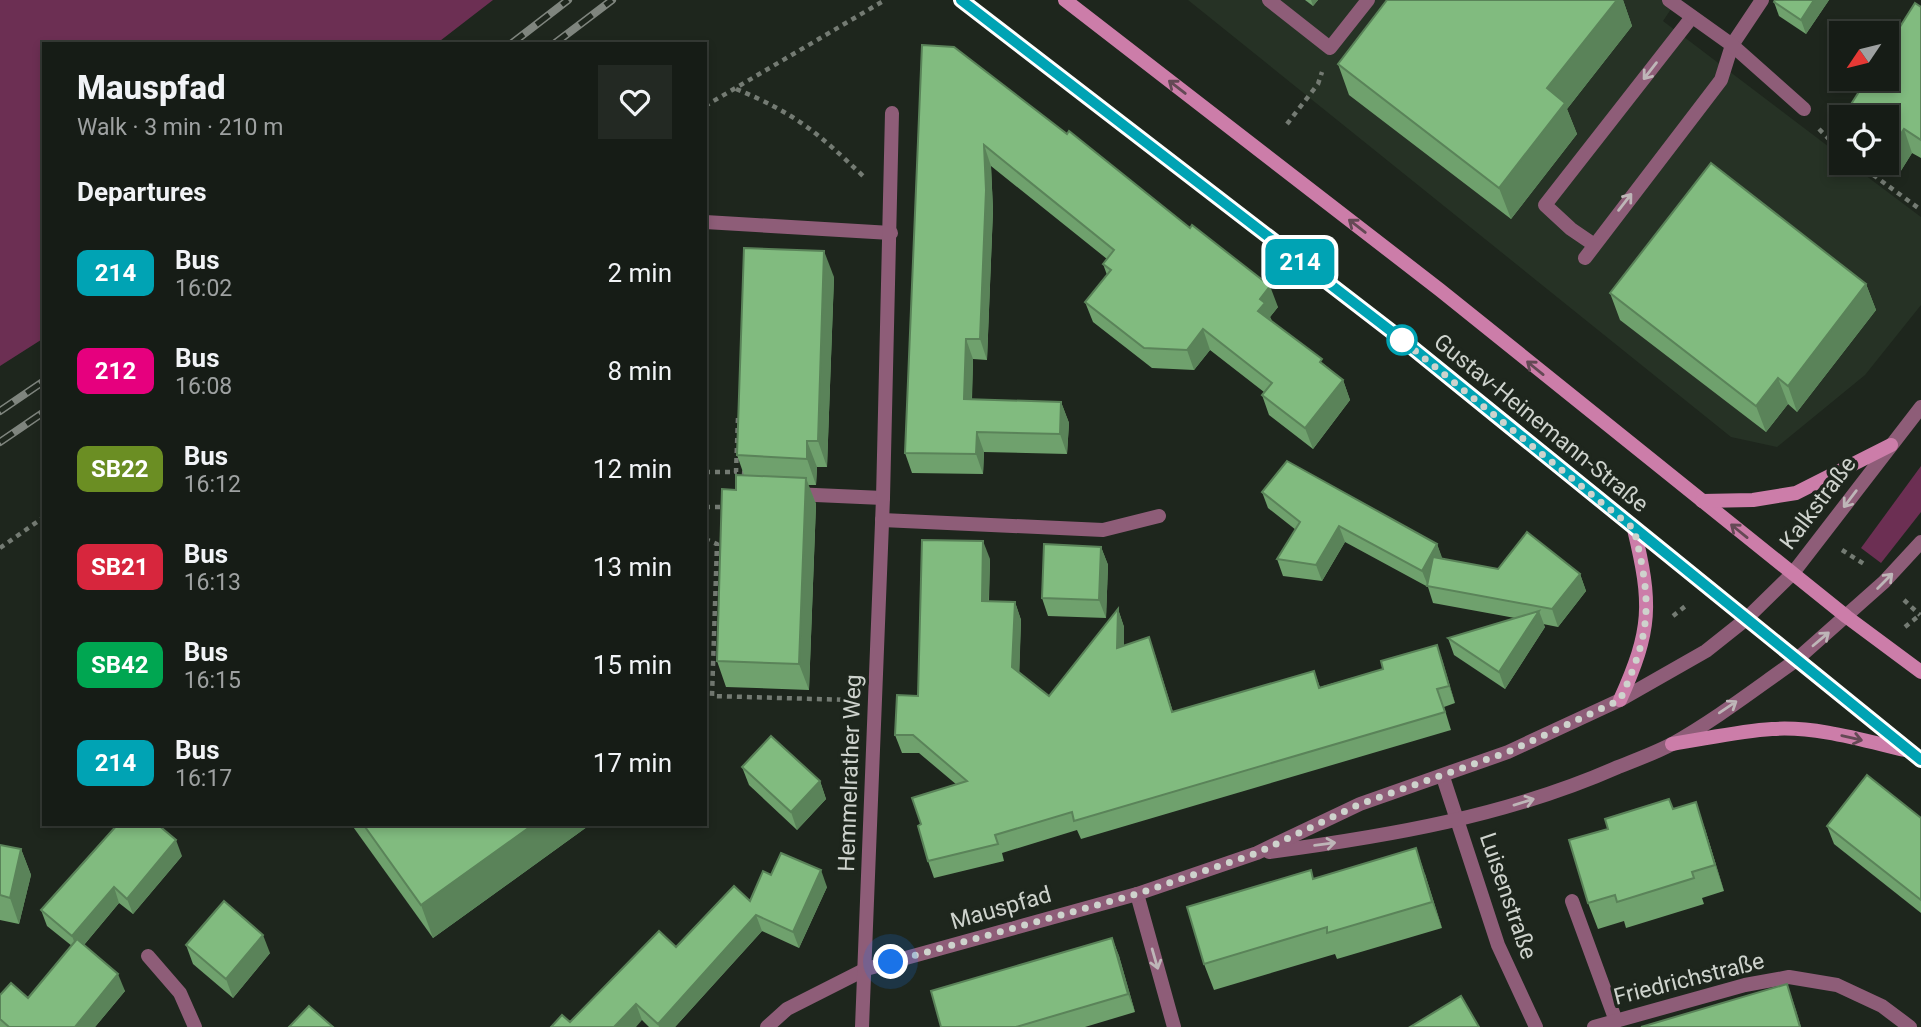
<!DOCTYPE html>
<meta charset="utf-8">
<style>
body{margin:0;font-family:Roboto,sans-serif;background:#232923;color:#f1f3f6;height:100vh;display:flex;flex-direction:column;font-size:26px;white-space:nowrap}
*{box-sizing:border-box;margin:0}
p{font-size:23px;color:#9ea1a1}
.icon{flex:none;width:38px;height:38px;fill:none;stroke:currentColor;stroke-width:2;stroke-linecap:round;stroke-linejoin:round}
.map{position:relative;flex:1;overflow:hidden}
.side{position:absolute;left:42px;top:42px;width:665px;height:784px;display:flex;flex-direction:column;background:#161c16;border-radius:0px;box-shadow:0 4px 10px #0003,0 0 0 2px #353a35}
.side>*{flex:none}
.badge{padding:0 14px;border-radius:10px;font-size:24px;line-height:46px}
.needle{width:46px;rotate:235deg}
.buttons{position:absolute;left:1829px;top:21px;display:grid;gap:14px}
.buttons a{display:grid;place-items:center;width:70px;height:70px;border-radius:0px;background:#161c16;box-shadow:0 4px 10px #0003,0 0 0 2px #353a35;font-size:35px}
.you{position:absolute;width:35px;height:35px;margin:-18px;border:5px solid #fff;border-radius:50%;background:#1a73e8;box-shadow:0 0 0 10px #1a73e833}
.map>.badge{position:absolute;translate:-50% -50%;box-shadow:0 0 0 4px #fff}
h2{padding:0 35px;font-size:26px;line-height:63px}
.round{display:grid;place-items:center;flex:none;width:74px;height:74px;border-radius:0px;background:#232923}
.head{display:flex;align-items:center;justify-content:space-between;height:119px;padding:0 35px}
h1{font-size:33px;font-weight:800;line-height:52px}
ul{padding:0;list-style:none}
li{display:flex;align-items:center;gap:21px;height:98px;padding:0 35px}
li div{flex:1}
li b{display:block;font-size:26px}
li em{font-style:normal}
li .badge{min-width:77px;font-weight:700;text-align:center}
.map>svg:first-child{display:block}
.built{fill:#263225}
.green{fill:#6c2f53}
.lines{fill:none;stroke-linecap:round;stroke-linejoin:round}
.path{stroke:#747b73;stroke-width:4.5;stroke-dasharray:5 5;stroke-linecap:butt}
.service{stroke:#8e5d78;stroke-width:14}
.minor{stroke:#8e5d78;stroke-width:14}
.tertiary{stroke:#8e5d78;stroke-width:14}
.secondary{stroke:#cc7da9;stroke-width:14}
.rail-casing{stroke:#7f857e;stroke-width:8}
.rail{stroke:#1e261d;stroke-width:5;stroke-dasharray:16;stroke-linecap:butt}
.wall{fill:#6fa16d}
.shaded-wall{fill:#5a8359}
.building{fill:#81bb7f;stroke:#5a8359;stroke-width:2}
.oneway{stroke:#beb6b8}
.oneway2{stroke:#644955}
.line-casing{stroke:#fff;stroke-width:16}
.line{stroke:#00a3b4;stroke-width:10}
.walk{stroke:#ced3cd;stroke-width:7;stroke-dasharray:0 12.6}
.stop-dot{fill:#fff;stroke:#00a3b4;stroke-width:3.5}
.labels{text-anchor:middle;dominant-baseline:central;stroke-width:7;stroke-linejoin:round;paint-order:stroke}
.street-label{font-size:23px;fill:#ced3cd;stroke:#1e261d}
</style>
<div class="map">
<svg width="1921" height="1027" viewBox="0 0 1921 1027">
<rect width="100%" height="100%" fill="#1e261d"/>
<!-- built -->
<polygon class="built" points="1188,0 1677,0 1663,21 1841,156 1841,163 1849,163 1921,217 1921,305 1865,375 1777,447 1731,437"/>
<!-- green -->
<g class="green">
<polygon points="0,0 493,0 436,44 44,44 44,338 0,366"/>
<polygon points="1921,466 1921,512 1881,563 1861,548"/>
</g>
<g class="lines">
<!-- path -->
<g class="path">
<path d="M736,89C795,113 818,133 863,176"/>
<polyline points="705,106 885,0"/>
<polyline points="1287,124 1318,84 1322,72"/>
<polyline points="1819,129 1841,151"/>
<polyline points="1857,163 1921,210"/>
<polyline points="738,418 736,472 746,473"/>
<polyline points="705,472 736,472"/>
<polyline points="705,507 727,507"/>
<polyline points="705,539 717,544 712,696 850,700"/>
<polyline points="0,548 44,517"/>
<polyline points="1842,550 1864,564"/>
<polyline points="1904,600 1920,615"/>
<polyline points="1673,616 1688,604"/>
<polyline points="1905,627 1921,614"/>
</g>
<!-- service -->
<g class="service">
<polyline points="1269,0 1330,48 1368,0"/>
<polyline points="705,222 891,233"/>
<polyline points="1593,244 1571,229 1545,205 1692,17"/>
<polyline points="1585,258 1721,80 1732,45 1762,0"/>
<polyline points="793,494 883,498"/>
<polyline points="1572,901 1616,1021"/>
<polyline points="148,956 180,993 195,1027"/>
</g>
<!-- minor -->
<g class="minor">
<polyline points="1669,0 1732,45 1804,109"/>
<polyline points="882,520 1103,530 1159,516"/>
<polyline points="1443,777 1498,945 1536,1027"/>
<path d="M1269,852C1389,836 1507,816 1618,767C1636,760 1655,753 1672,744C1715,720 1755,689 1795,661"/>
<polyline points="1137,894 1174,1027"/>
<polyline points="767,1027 787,1009 866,969 1137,894 1257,853 1360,804 1508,752 1620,700 1706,651 1745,620"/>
<polyline points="862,1027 883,498 892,113"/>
<polyline points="1594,1027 1745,985 1789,977 1837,985 1882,1006 1910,1027"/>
</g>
<!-- tertiary -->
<g class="tertiary">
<polyline points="1745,620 1793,573 1921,407"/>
<polyline points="1795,661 1884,582 1921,542"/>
</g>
<!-- secondary -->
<g class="secondary">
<polyline points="961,0 1409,345 1921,760"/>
<polyline points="1065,0 1440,290 1847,617 1921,672"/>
<polyline points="1702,501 1753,500 1796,493 1891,445"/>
<path d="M1620,700C1652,629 1652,604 1634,529"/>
<path d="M1672,744C1705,739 1739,731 1772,729C1817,726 1862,740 1905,750"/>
</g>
<defs>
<g id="rail">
<polyline points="511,44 568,0"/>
<polyline points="554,44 612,0"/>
<polyline points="0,411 44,381"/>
<polyline points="0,442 44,412"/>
</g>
</defs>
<!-- rail casing -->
<use href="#rail" class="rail-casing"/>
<!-- rail -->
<use href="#rail" class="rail"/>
</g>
<!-- wall -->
<g class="wall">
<polygon points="1305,0 1318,0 1313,6"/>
<polygon points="1387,0 1623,0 1632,26 1567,109 1577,134 1511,219 1349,95 1338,64"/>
<polygon points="1775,0 1829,0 1806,34 1779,16 1774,2"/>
<polygon points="1921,7 1921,158 1912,153 1897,177 1876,163 1886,163 1886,117"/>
<polygon points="922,45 1278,307 1270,317 1272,321 1343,380 1350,400 1313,449 1269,415 1262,395 1264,392 1210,350 1194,370 1152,368 1093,322 1085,302 1107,275 1103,264 1107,259 991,166 993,210 987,360 973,359 972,400 1061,402 1069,423 1067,454 984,452 983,474 912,473 905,453"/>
<polygon points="834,277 827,467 817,467 816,485 808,485 816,504 809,690 726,687 717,661 736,490 744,475 737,455"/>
<polygon points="1866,284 1876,310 1797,412 1788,404 1766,432 1620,320 1610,293"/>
<polygon points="1262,492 1437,544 1442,559 1498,569 1580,574 1586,591 1558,627 1543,624 1545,627 1505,689 1454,655 1448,638 1515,618 1433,603 1428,587 1345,542 1322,581 1283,576 1277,559 1296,530 1268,508"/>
<polygon points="1101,547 1108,565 1106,618 1048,616 1042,598"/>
<polygon points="990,559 989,601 1015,602 1021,620 1019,672 1049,696 1118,609 1124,627 1124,645 1155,655 1173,712 1314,671 1320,687 1383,669 1437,645 1455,703 1444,707 1451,730 1081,839 1077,830 1002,853 1004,861 934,878 928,861 921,824 957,785 919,753 902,753 895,735 918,696"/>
<polygon points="742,767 820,781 826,799 797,830 749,785"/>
<polygon points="1673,809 1705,829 1724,891 1702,898 1704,904 1626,928 1624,921 1598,929 1588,903"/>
<polygon points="1921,818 1921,913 1834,844 1827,826"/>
<polygon points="351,824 591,824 433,938"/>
<polygon points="0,845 21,849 31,875 19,924 0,920"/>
<polygon points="182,856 133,914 119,903 84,945 125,991 95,1027 0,1027 0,995 28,998 72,946 47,926 41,910"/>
<polygon points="1425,874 1442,928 1337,959 1335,954 1214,990 1204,964 1314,879"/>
<polygon points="771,875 827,887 799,948 762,931 675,1027 649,1027 642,1020 570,1022 676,947 750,901"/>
<polygon points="1112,938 1119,956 1135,1012 1085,1027 941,1027"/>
<polygon points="186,945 270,953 233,998 193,964"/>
</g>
<!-- shaded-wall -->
<g class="shaded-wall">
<polygon points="1311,0 1318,0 1313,6"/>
<polygon points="1617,0 1623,0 1632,26 1567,109 1577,134 1511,219 1499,188 1547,88"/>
<polygon points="1814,0 1829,0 1806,34 1801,20"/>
<polygon points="1904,129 1912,153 1897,177 1888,154"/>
<polygon points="984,145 991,166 993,210 987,360 980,339"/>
<polygon points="824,251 834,277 827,467 818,441"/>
<polygon points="1866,284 1876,310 1797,412 1788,386"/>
<polygon points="1270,286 1278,307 1270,317 1273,323 1258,311 1260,299"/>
<polygon points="1203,329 1210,350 1194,370 1187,350"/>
<polygon points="966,339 973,359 971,420 964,399"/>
<polygon points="1778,378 1788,404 1766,432 1756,406"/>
<polygon points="1343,380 1350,400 1313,449 1305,428"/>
<polygon points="1061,402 1069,423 1067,454 1060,434"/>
<polygon points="977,432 984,452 983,474 976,454"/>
<polygon points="807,441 817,467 816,485 807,459"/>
<polygon points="806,478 816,504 809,690 799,664"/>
<polygon points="1339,526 1345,542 1322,581 1316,565"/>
<polygon points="983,541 990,559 988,619 982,601"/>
<polygon points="1437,544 1443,560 1428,586 1422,571"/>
<polygon points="1101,547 1108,565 1106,618 1099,600"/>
<polygon points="1580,574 1586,591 1558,627 1552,609"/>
<polygon points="1015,602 1021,620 1019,684 1012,667"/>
<polygon points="1118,609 1124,627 1124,665 1117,648"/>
<polygon points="1539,611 1545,627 1505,689 1499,672"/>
<polygon points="1149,637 1155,655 1178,730 1172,712"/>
<polygon points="1437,645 1443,662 1455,703 1449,686"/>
<polygon points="820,781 826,799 797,830 791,812"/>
<polygon points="1696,802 1705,829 1724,891 1715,865"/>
<polygon points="534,824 591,824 433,938 421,905"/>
<polygon points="176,840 182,856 133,914 127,899"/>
<polygon points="1416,848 1425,874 1442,928 1432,902"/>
<polygon points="21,849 31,875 19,924 10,898"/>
<polygon points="821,870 827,887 799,948 793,932"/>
<polygon points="114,887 119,903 78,952 72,936"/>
<polygon points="756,915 762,931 675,1027 659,1027 658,1024"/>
<polygon points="263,935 270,953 233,998 226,979"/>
<polygon points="1112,938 1119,956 1135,1012 1128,994"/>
<polygon points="118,974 125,991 95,1027 75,1027"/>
<polygon points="1787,984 1796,1010 1801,1027 1800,1027"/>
<polygon points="636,1004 642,1020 636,1027 614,1027"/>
</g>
<!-- building -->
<g class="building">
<polygon points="1387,0 1617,0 1547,88 1565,103 1499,188 1338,64"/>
<polygon points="1775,0 1814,0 1801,20 1774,2"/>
<polygon points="1915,3 1921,7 1921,140 1904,129 1888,154 1886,153 1886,117 1843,117 1867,79 1886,79 1886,49"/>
<polygon points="922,45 954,47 1067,134 1069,131 1190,228 1192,225 1270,286 1260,299 1265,303 1258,311 1322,359 1320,362 1343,380 1305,428 1262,395 1272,383 1203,329 1187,350 1144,348 1085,302 1111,270 1103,264 1114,250 984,145 986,190 980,339 966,339 964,399 1061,402 1060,434 977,432 976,454 905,453"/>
<polygon points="1711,163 1866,284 1788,386 1778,378 1756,406 1610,293"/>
<polygon points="744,248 824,251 818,441 807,441 807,459 737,455"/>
<polygon points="1287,461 1437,544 1422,571 1339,526 1316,565 1277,559 1300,522 1262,492"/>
<polygon points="736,475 806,478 799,664 717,661 722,489 736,490"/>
<polygon points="1527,532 1580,574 1552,609 1427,586 1433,557 1498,569"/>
<polygon points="922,540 983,541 982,601 1015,602 1012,667 1049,696 1118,609 1117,648 1149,637 1172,712 1314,671 1319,688 1383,669 1381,661 1437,645 1449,686 1437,689 1445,712 1074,821 1072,812 995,835 998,844 928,861 918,826 921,824 912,798 967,781 913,735 895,735 897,695 918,696"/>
<polygon points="1044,544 1101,547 1099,600 1042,598"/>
<polygon points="1539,611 1499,672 1448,638"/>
<polygon points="771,736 820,781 791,812 742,767"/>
<polygon points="1867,775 1921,818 1921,900 1827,826"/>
<polygon points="1669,799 1673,809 1696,802 1715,865 1692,872 1694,878 1617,902 1615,895 1588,903 1569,840 1608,829 1605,819"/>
<polygon points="118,824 157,824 176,840 127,899 114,887 72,936 41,910"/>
<polygon points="363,824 534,824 421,905"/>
<polygon points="0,845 21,849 10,898 0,895"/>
<polygon points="1416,848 1432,902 1327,933 1327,927 1204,964 1187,907 1311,870 1313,879"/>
<polygon points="781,853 821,870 793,932 756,915 658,1024 636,1004 614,1027 551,1027 562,1015 570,1022 659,931 676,947 734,886 750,901 763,871 771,875"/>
<polygon points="224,901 263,935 226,979 186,945"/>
<polygon points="1112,938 1128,994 1016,1027 941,1027 931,991"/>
<polygon points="77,939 118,974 75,1027 9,1027 0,1019 0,995 11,983 28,998"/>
<polygon points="1787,984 1800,1027 1641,1027"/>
<polygon points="1461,996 1479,1027 1410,1027"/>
<polygon points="309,1006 333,1027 289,1027"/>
</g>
<!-- one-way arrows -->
<defs><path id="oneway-shaft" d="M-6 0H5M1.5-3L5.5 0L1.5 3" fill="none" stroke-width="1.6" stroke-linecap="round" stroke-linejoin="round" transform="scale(1.75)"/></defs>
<g class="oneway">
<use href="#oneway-shaft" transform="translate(1650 71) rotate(128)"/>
<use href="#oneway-shaft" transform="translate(1625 202) rotate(-52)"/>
<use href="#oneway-shaft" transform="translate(1850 499) rotate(127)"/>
<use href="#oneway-shaft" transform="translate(1885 581) rotate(-45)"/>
<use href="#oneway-shaft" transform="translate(1821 639) rotate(-40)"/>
<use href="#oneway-shaft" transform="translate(1728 707) rotate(-34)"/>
<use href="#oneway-shaft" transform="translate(1524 802) rotate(-17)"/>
<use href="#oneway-shaft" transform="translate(1325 844) rotate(-7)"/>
<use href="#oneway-shaft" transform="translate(1155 959) rotate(74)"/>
</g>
<g class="oneway2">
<use href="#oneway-shaft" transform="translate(1177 87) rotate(-142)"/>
<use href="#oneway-shaft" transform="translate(1357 226) rotate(-142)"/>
<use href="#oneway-shaft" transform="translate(1535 368) rotate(-141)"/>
<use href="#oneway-shaft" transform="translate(1739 531) rotate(-141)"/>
<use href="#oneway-shaft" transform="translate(1852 738) rotate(13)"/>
</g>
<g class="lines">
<defs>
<polyline id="line" points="961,0 1409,345 1921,760"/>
</defs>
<!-- line casing -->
<use href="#line" class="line-casing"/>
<!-- line -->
<use href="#line" class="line"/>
<!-- walk -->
<path class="walk" d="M891,962L1137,894L1257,853L1360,804L1508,752L1620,700C1652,630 1652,603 1634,529L1402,340"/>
</g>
<!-- markers -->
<circle class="stop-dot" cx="1402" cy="340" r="14"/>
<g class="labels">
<!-- street labels -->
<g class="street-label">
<text transform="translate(1541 423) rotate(39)">Gustav-Heinemann-Straße</text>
<text transform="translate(1818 503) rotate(-53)">Kalkstraße</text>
<text transform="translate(850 773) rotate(-88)">Hemmelrather Weg</text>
<text transform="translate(1508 896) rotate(71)">Luisenstraße</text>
<text transform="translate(1001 908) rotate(-16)">Mauspfad</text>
<text transform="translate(1689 979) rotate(-14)">Friedrichstraße</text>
</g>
</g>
</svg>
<div class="buttons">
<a><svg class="needle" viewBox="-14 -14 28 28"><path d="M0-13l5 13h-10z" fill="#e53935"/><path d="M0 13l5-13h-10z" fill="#9ea1a1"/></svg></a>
<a><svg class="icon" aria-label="locate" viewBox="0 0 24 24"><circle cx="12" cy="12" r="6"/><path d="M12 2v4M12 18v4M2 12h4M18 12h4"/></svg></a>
</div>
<div class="you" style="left:891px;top:962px"></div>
<b class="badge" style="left:1300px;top:262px;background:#00a3b4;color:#fff">214</b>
<section class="side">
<div class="head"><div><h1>Mauspfad</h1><p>Walk · 3 min · 210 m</p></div><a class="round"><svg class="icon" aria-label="heart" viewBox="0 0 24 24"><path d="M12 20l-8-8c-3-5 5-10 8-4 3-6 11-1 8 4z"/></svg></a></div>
<h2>Departures</h2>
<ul>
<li><span class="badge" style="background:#00a3b4;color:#fff">214</span><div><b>Bus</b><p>16:02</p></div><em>2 min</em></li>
<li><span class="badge" style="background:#e6007e;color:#fff">212</span><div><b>Bus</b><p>16:08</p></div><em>8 min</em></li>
<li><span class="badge" style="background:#6b8e23;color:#fff">SB22</span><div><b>Bus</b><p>16:12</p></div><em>12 min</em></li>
<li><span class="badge" style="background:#d7263d;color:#fff">SB21</span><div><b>Bus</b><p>16:13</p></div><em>13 min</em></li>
<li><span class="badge" style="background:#00a651;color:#fff">SB42</span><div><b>Bus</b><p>16:15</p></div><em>15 min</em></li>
<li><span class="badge" style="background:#00a3b4;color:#fff">214</span><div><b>Bus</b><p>16:17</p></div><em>17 min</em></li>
</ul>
</section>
</div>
